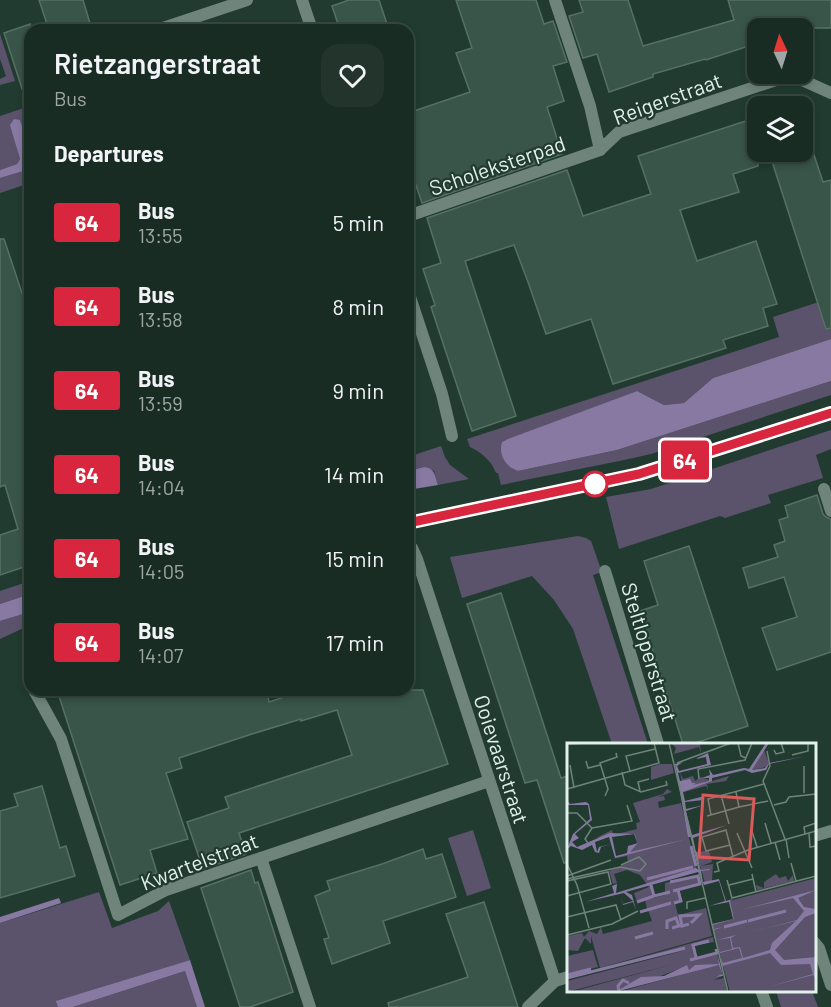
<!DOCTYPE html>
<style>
body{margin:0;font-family:Barlow,sans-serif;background:#22342c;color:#f1f3f6;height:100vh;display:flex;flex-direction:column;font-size:22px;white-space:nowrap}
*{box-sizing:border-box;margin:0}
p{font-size:20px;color:#9fa7a6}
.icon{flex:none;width:33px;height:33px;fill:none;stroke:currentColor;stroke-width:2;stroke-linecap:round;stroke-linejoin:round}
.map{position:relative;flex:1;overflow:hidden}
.side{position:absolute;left:24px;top:24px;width:390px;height:672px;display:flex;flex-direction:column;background:#192c24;border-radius:18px;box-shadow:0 3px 9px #0003,0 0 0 2px #374841}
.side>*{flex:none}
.badge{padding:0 12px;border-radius:4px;font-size:21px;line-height:39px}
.needle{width:39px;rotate:356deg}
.tools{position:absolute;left:747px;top:18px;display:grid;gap:12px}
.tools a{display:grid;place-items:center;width:66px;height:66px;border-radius:12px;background:#192c24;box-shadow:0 3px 9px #0003,0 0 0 2px #374841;font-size:30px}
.map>.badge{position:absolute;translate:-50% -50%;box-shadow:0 0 0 3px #fff}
h2{padding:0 30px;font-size:22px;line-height:54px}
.round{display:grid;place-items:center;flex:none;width:63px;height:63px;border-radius:18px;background:#22342c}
.summary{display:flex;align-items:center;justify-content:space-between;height:102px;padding:0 30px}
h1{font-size:28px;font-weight:600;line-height:45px}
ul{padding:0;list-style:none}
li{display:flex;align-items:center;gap:18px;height:84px;padding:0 30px}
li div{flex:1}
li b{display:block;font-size:22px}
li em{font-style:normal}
li .badge{min-width:66px;font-weight:700;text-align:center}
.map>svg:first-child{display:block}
.green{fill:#5b526c}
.water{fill:#8879a3}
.building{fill:#395448;stroke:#567164;stroke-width:1.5}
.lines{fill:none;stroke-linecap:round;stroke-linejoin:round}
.minor{stroke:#6f847a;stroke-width:12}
.line-casing{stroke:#fff;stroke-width:14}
.line{stroke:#d7263d;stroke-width:9}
.stop-dot{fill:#fff;stroke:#d7263d;stroke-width:3}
.labels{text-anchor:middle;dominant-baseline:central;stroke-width:4.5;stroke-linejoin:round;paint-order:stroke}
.street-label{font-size:21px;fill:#e2f1ea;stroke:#213b30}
.inset-river{fill:none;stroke:#8879a3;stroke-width:3}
.inset-road{fill:none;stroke:#6e847a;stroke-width:1.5}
.view{fill:#d95a58;fill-opacity:0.15;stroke:#d95a58;stroke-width:3}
.inset-edge{fill:none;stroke:#e2f1ea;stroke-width:3}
</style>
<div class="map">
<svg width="831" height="1007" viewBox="0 0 831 1007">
<rect width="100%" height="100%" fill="#213b30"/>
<!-- green -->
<g class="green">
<polygon points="0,34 15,81 0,85 0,79 6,76 0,59"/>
<polygon points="30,106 30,149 20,120 18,152 20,159 17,164 0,170 0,116"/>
<polygon points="30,167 30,183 0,193 0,178 27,170"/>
<path d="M831,298V339L713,378L684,403L664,405L637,391L502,442L513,469L518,471L617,450L831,381V395L651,454L624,460L501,485L498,473H496C491,460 482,453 470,447L467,439L779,337L773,317Z"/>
<polygon points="831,430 831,449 816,455 823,478 768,495 771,503 725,518 720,516 619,549 606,497 651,489"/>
<polygon points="441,446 445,457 450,465 469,479 438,485 434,471 424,467 408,471 408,457"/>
<polygon points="578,536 586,538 591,541 602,572 593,575 648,744 612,744 573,629 554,600 532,576 462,598 450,557"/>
<polygon points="30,581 30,594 0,604 0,591"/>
<polygon points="30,612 30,625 0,639 0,621"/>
<polygon points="473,830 491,888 467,896 448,838"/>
<polygon points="99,892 112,928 158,911 169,901 190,960 57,1001 58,1007 0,1007 0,923"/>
<polygon points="185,971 197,1007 73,1007"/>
<polygon points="776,991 812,991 818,1007 781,1007"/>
</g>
<!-- water -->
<g class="water">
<polygon points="14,119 20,120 30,149 30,167 27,170 0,178 0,170 17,164 20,159 10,125"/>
<path d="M831,339V381L617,450L518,471C506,467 498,455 502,442L508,439L637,391L664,405L684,403L713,378Z"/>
<path d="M424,467C435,468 435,476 438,485L408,490V471Z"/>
<polygon points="30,594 30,612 0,621 0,604"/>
<polygon points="59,898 61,903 0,923 0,917"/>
<polygon points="190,960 205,1007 197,1007 185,971 73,1007 58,1007 56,1001"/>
</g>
<!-- building -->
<g class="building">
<polygon points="39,0 83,0 92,30 49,30"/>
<polygon points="349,0 379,0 389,30 340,30 332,6"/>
<polygon points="456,0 536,0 544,24 553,21 567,62 553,66 564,101 547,107 562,154 422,203 408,162 408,113 470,92 456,53 472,48"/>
<polygon points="579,0 628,0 643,46 734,20 728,0 831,0 831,28 758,28 758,43 706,60 705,59 653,74 653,77 609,92 597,54 583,58 569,16 583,12"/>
<polygon points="30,24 30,98 25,98 4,33"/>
<polygon points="758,117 758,166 733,174 739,192 680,210 697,261 756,241 777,304 763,308 768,326 723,340 726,348 613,384 591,319 546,334 528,282 514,245 465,261 516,416 472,431 431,307 435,305 423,269 441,263 427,218 567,170 583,216 651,194 638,156"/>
<polygon points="769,152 813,152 823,182 831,180 831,328 826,329"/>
<polygon points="0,239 4,239 30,317 30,565 0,575 0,535 18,529 5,485 0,487"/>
<polygon points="817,495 823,514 826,517 831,519 831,652 777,670 762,628 797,617 784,577 749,588 743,568 778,557 774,545 785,541 779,520 788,517 785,506"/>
<polygon points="689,546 748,726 692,744 683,744 640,611 658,605 644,561"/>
<polygon points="501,593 561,778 568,776 568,862 564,863 537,780 525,783 467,604"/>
<polygon points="57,690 267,690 269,702 305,690 423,690 448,764 239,833 246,854 203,869 187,822 229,808 225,797 352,755 337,710 301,721 301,719 252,734 179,758 182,768 166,773 188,839 150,850 157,873 120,885"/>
<polygon points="42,786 60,848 66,846 75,876 0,898 0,811 18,806 14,794"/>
<polygon points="423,849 426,859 442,854 456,897 383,921 390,943 332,964 324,939 329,938 315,896 330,890 327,881 382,864"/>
<polygon points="251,870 255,883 258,882 293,992 250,1007 240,1007 201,888"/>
<polygon points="484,902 518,1007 389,1007 388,1003 468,977 446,914"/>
</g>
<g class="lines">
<!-- minor -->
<g class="minor">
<polyline points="302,0 312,30"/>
<polyline points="555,0 590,106 600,150 619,132 791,75 831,93"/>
<polyline points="157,30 247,0"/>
<polyline points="408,218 414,214 600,150"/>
<polyline points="408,291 442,394 452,436"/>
<polyline points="824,489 831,511"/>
<polyline points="408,549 412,548 417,559 555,981"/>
<polyline points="605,571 658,744"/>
<polyline points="34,690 61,739 118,915 166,890 489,781"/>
<polyline points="814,836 831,831"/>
<polyline points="261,858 310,1007"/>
<polyline points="814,942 819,948 831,985"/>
<polyline points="761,990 767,1007"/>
<polyline points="528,1007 555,981 568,977"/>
</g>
</g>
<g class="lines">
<defs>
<polyline id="line" points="408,523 639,474 831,413"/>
</defs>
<!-- line casing -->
<use href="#line" class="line-casing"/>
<!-- line -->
<use href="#line" class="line"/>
</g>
<!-- markers -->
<circle class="stop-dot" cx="595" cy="484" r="12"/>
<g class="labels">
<!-- street labels -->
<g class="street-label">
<text transform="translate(667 98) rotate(-20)">Reigerstraat</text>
<text transform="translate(497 165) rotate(-19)">Scholeksterpad</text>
<text transform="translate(650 652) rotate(73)">Steltloperstraat</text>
<text transform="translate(502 759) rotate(72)">Ooievaarstraat</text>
<text transform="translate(199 861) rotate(-21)">Kwartelstraat</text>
</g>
</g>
<!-- overview -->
<g transform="translate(567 743)">
<rect width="249" height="249" fill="#213b30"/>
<path d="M104,0L130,1L138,0L133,2L134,11L132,4L107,11L109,5ZM197,7L202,20L199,24L185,27ZM93,21H105L107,30L84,37V24ZM113,29L116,36L126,33L128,38L134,34L145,38L162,33L159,38L140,41L141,47L139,43L117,49ZM100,46L105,49L91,54L97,53L98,57L91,59L92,65L114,60L130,129L84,141L87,153L70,159L67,150L82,144L73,132L60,127L47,131L50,140L46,141L42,128L61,120L60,113L45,116L61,110V104L70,101L68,91L29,95L45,87L46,92L70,86L69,80L73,79L66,60L96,51ZM142,108L145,119L134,123L146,121L145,138L138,140L129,109ZM209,131L212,135L219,133L221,138L226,132L227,138L190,147L189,142L197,145V139ZM131,132L133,141L112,146L114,158L108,160L111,172L139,165L145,193L33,225L24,193V201L18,195L11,208L0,207V193L15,190L17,194L22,188L30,191L34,184L36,191L85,178L81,167L100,161L80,166L78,157L98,152V140ZM249,135V249H163L145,182L167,176L162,158ZM146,194L147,199L126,203L130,215L150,210L153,221L141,224L153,222L155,233L147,237L157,235L160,249H52L138,225L128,222L123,227L117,224L91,234H76L48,249H4L107,221L0,249V238L119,207L0,235ZM26,207L31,224L0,232V213Z" fill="#5b526c"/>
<path d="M199,0H202L185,27L198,25L202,20L239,13L202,21L199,27L185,30L178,27L145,35V38L116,49L118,58L134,54H135L136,57L118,59L119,66L137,62L119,68L125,92L160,82L126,95L129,109L136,107L130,109L133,125L134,127L142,126L143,127L134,128L136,139L152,136L159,158L166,156L163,158L167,176L146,182L147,186L156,184L147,187L145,181L166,176L162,159L142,163L158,158L152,138L137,142L131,129L59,149L65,152L69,167L66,159L56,162L54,154L56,161L66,158L57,150L18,159L47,150L45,143L50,141L49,150L129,125L133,128L124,94H121L108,21L116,19L110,23L112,28L140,21L139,14L128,16L141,10L144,22L111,30L113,38L123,36L125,40H129L126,42L142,38V35H135L143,32L142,26L146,32L177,25L182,26ZM0,57L3,61L19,59L22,61L25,77L8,91L12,95L5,99L10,104L43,90L68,91L70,99L67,91L45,94L49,113L60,110L61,103L71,100L63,109L120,96L48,115L42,94L28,99L30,109L32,104L44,101L34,104L32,110L28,109L25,102L15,107L4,103L0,106L6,91L23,76L21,62H1ZM249,147L231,155L237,164L249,166V170L238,174L208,207L217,217L249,214V236L246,232L201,244L246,231L243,221L214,222L203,210L155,223L154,215L156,220L175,215L172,205L153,210L151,201L153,209L165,206L163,195L150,197L169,192L164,195L166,205L173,204L176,215L203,207L205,200L229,178L184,189L230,177L237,168L226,155L173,167ZM151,213L156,233H155L149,234L155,231L152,222L48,249L74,234L97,233L120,222L122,227L128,222L152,221Z" fill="#8879a3"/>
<path class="inset-river" d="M124,103L129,123M80,136L126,124M103,139L131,133L133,141L106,148M84,142L87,153L103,149M70,159L87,153M107,160L114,158L111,147M73,169L104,160M181,178L219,168M122,181L115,183L113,173L132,172L124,180M157,184L180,178M100,186V178L109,175L112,183L105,185M68,195L86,190M129,214L126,202L142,198M123,217L150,210L149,206M0,232L24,226M0,235L118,205M52,248L51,243L56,237L62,240"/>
<path class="inset-road" d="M102,0L161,249M171,0L174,13L179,15M0,1L20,0M207,7L209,11L217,9L214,0M200,8L203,23L196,38L218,96M225,12L241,8V0M19,18L21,25L33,22M110,20L164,0M3,22L7,45M237,23V50M63,28L59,13L88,6M55,29L58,42L74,49L100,42L99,38M132,36L131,26L178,17L185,0M0,46L92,20L87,0M73,48L71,39L82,36M169,49L172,64L201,58M154,52L162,81M38,53L41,46L33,20L50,14L49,10M207,62L219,59L222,54L249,51M0,70H10L25,85L18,96L21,100M144,72L141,56L197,41M140,73L172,64M198,80L204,100M25,85L65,78L60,62M184,85L190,104M170,90L185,125M242,90L243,104L249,103M238,91L237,84L249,80M219,96L222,115M208,99L213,117M163,102L139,108L135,94L159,87L166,114M224,120L229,138M0,121L10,142L22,185M147,129L152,128L150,120L181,107L249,88M185,131L189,149M0,133L44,117M0,136L53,124L73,128L79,121L72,114L54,122M160,137L165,155L249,133M0,138L41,129L44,141L0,153M162,142L186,136M120,166V159L138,155M0,174L49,162L54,177M0,192L45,181L71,168"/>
<path class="view" d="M136,52L187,56L182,117L132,114Z"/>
<rect width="249" height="249" class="inset-edge"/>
</g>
</svg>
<div class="tools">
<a><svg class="needle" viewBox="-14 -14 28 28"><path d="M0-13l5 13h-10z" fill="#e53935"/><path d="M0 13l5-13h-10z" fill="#9fa7a6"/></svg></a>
<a><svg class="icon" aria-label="layers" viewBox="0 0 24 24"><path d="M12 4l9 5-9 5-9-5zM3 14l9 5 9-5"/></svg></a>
</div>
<b class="badge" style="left:685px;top:460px;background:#d7263d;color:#fff">64</b>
<section class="side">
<div class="summary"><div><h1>Rietzangerstraat</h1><p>Bus</p></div><a class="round"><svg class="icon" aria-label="heart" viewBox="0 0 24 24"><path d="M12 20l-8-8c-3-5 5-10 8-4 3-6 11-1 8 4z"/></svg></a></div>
<h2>Departures</h2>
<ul>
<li><span class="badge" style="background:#d7263d;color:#fff">64</span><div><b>Bus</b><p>13:55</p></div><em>5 min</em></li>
<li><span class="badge" style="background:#d7263d;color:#fff">64</span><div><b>Bus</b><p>13:58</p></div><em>8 min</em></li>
<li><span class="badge" style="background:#d7263d;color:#fff">64</span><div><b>Bus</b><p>13:59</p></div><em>9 min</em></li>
<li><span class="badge" style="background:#d7263d;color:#fff">64</span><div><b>Bus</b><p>14:04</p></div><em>14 min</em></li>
<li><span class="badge" style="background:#d7263d;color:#fff">64</span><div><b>Bus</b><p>14:05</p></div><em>15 min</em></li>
<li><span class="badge" style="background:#d7263d;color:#fff">64</span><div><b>Bus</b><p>14:07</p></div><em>17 min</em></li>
</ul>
</section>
</div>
